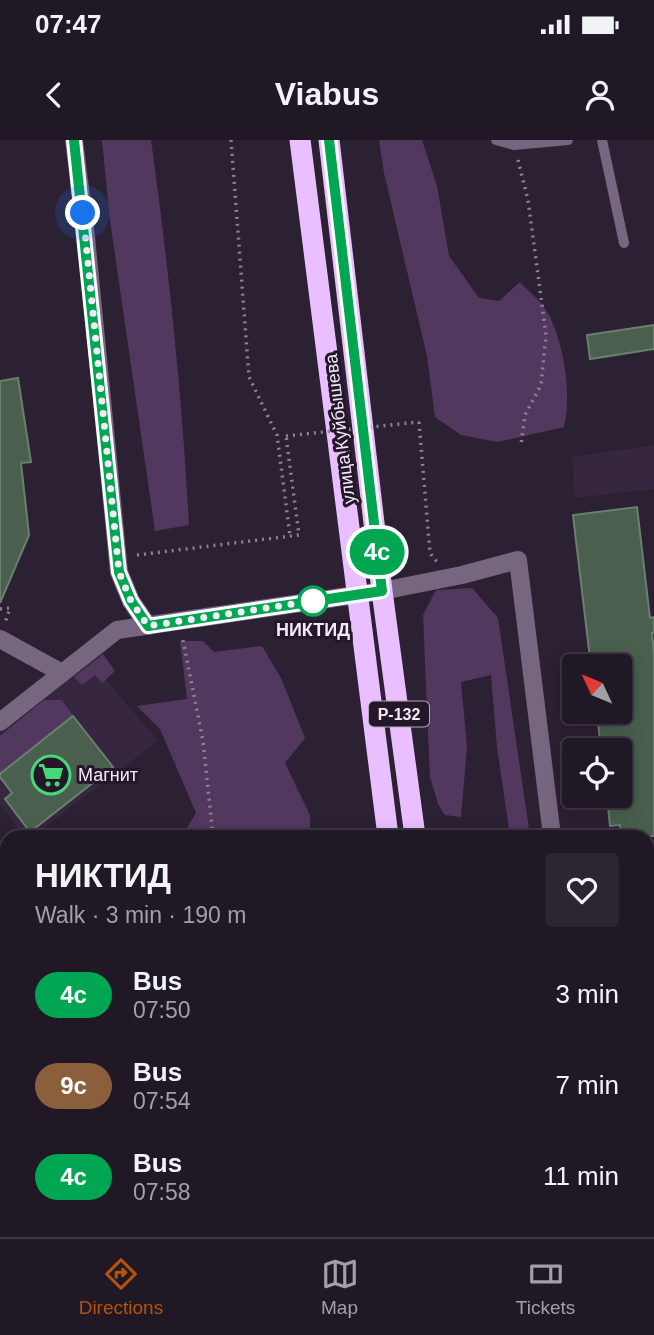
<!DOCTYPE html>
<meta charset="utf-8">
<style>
body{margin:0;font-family:Helvetica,sans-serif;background:#2d2532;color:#f1f3f6;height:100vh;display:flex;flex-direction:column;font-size:26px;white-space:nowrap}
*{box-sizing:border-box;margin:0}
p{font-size:23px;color:#a2a0a7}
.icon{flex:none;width:38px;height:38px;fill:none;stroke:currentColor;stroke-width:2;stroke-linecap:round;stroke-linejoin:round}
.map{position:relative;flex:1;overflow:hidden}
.panel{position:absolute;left:0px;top:690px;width:654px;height:408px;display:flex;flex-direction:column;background:#211826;border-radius:21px 21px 0 0;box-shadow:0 4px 18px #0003,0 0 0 2px #3e3743}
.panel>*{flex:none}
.badge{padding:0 14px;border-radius:23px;font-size:24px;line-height:46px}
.needle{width:46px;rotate:314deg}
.fabs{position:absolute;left:562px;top:514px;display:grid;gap:14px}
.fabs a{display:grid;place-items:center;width:70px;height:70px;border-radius:7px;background:#211826;box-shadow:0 4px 18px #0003,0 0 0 2px #3e3743;font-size:35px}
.you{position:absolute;width:35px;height:35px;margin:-18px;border:5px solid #fff;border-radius:50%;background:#1a73e8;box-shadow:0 0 0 10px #1a73e833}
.map>.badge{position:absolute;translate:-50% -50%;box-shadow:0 0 0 4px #fff}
.round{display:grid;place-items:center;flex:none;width:74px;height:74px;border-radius:7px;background:#2d2532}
.summary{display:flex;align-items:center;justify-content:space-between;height:119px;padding:0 35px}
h1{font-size:33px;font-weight:700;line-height:52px}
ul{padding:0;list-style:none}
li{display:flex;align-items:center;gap:21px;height:91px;padding:0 35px}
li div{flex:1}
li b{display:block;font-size:26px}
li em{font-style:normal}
li .badge{min-width:77px;font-weight:700;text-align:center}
.status{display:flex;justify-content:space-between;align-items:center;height:49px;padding:0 35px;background:#211826;direction:ltr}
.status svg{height:19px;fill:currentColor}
header{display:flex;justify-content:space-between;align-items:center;height:91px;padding:0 35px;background:#211826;font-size:32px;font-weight:700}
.tabs{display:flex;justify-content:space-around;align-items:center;height:98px;border-top:2px solid #3e3743;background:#211826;font-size:19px;color:#a2a0a7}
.tabs a{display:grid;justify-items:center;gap:4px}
.tabs .on{color:#b45309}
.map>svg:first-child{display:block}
.built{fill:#37263f}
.green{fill:#52385f}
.building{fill:#4a5f4e;stroke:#6a806f;stroke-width:2}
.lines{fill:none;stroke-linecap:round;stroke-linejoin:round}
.path{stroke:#8d8393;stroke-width:3.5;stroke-dasharray:2 5;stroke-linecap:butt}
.lane{stroke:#77667f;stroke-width:10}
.street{stroke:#77667f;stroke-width:18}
.highway{stroke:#e9bfff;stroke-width:21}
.path-bridge{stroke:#8d8393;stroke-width:3.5;stroke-dasharray:2 5;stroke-linecap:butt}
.line-casing{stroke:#fff;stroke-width:16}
.line{stroke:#00a651;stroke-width:10}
.walk{stroke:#f2eaf7;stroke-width:7;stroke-dasharray:0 12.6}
.stop-dot{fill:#fff;stroke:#00a651;stroke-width:3.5}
.labels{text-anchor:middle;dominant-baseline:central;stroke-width:6;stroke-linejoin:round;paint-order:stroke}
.shield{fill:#231729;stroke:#b4abb9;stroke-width:2}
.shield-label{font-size:16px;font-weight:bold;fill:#f2eaf7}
.street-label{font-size:18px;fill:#f2eaf7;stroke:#231729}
.stop-label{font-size:18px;font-weight:bold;fill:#f2eaf7;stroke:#231729}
.poi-label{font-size:18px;fill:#f2eaf7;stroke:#231729;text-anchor:start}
</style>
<div class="status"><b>07:47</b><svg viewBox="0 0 49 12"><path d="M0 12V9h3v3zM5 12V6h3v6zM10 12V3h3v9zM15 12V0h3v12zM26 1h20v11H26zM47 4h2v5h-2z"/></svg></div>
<header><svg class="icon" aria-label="back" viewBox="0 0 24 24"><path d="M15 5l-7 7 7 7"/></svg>Viabus<svg class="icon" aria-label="person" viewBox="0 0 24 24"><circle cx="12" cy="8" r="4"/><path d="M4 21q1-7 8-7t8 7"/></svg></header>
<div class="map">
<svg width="654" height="1097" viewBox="0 0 654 1097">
<rect width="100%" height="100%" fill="#2c2033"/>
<!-- built -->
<g class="built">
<polygon points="654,305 654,349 574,358 572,317"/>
<polygon points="91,522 158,601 33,696 24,696 0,664 0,593"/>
<polygon points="654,762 654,1097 601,1097 600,1090 648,1090 648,763"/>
<polygon points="7,907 7,1090 182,1090 182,1097 0,1097 0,910"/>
</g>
<!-- green -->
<g class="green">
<path d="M102,0H151C169,128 182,257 189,385L155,391L110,80Z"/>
<path d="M379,0H422L437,46L449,116L479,158L499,161L520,142C528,151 540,160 546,170C564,200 572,254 564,287L498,302L461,295L435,277L427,216L384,33Z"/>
<polygon points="472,448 498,478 530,696 510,696 497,607 491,535 461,542 467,607 461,677 445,675 438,664 430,637 423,475 436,450"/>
<polygon points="180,501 203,501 214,512 262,506 281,538 305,598 285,623 310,675 310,696 182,696 196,673 160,589 137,566 187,559"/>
<polygon points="103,514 115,531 102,543 95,535 82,545 74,537"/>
<polygon points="44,560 62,560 73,576 0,634 0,596"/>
</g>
<!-- building -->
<g class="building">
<polygon points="654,185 654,209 590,219 587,195"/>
<polygon points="18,238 31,322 21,323 29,395 0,463 0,241"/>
<polygon points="637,367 650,478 654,477 654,493 652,493 654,513 654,696 621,696 620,685 610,686 607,656 620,656 620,611 601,611 597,572 620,572 620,527 591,527 573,375"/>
<polygon points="73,576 113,627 30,692 5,659 12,653 0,637 0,634"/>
</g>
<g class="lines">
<!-- path -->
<g class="path">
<polyline points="231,0 249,237 277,295 290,396"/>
<polyline points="518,20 528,60 546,195 541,245 525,275 521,305"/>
<polyline points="419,282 430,413 437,422"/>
<polyline points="137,415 299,395 286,296"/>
<polyline points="0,469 10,468 5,483"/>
<polyline points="183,500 203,601 213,696"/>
<polyline points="0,861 7,858"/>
<polyline points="262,1090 263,1097"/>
</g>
<!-- lane -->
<g class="lane">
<polyline points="496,0 514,5 568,0"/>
<polyline points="602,0 624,103"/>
<polyline points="213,1090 214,1097"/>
</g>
<!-- street -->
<g class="street">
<polyline points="74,0 86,97 119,432 131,461 148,486"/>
<polyline points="0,499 62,533"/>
<polyline points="0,582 117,490 382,451 462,435 518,420 552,696"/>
<polyline points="565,1090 566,1097"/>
</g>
<!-- highway -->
<g class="highway">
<polyline points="300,0 388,696"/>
<polyline points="329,0 382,451 415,696"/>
<polyline points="441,1090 442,1097"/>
<polyline points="469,1090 470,1097"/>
</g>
<!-- path-bridge -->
<polyline class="path-bridge" points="286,296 419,282"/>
</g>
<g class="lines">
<defs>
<polyline id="line" points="74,0 119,432 131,461 148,486 382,451 329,0"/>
</defs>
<!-- line casing -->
<use href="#line" class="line-casing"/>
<!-- line -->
<use href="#line" class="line"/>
<!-- walk -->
<polyline class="walk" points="83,73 119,432 131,461 148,486 313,461"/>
</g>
<!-- icons -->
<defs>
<symbol id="supermarket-ring" viewBox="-11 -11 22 22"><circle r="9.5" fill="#231729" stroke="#46d779" stroke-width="1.5"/><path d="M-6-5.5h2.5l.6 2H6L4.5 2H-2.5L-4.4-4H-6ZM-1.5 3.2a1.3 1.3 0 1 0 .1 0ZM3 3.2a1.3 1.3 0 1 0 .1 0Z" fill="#46d779"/></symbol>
</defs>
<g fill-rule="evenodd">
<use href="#supermarket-ring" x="29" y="613" width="44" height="44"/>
</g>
<!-- markers -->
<circle class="stop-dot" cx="313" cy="461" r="14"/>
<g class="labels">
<!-- shield labels -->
<rect class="shield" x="369" y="561.5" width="60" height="25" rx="5"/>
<g class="shield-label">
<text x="399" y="574">Р-132</text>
</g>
<!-- street labels -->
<g class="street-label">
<text transform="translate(340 289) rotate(-97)">улица Куйбышева</text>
</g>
<!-- stop labels -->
<g class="stop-label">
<text x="313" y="490">НИКТИД</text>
</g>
<!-- poi labels -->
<g class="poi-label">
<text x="78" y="635">Магнит</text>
</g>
</g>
</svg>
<div class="fabs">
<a><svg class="needle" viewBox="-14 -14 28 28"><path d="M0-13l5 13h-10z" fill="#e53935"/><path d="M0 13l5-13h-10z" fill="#a2a0a7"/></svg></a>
<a><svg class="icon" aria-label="locate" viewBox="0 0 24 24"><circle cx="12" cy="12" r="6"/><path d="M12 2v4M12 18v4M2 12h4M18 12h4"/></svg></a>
</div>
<div class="you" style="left:83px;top:73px"></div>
<b class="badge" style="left:377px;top:412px;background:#00a651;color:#fff">4с</b>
<section class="panel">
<div class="summary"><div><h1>НИКТИД</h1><p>Walk · 3 min · 190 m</p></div><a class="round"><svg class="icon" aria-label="heart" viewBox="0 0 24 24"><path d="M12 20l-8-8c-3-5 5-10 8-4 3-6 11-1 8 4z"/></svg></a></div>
<ul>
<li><span class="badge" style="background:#00a651;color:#fff">4с</span><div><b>Bus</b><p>07:50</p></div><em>3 min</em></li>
<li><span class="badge" style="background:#8b5e3c;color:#fff">9с</span><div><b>Bus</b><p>07:54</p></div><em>7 min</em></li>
<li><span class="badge" style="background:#00a651;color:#fff">4с</span><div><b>Bus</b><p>07:58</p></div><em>11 min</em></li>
</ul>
</section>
</div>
<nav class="tabs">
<a class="on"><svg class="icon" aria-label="directions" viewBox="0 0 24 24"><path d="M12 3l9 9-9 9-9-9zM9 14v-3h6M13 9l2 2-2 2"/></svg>Directions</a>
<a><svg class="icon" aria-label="map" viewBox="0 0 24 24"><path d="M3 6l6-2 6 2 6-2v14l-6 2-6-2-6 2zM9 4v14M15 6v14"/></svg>Map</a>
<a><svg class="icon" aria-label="tickets" viewBox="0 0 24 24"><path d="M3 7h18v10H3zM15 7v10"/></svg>Tickets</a>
</nav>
